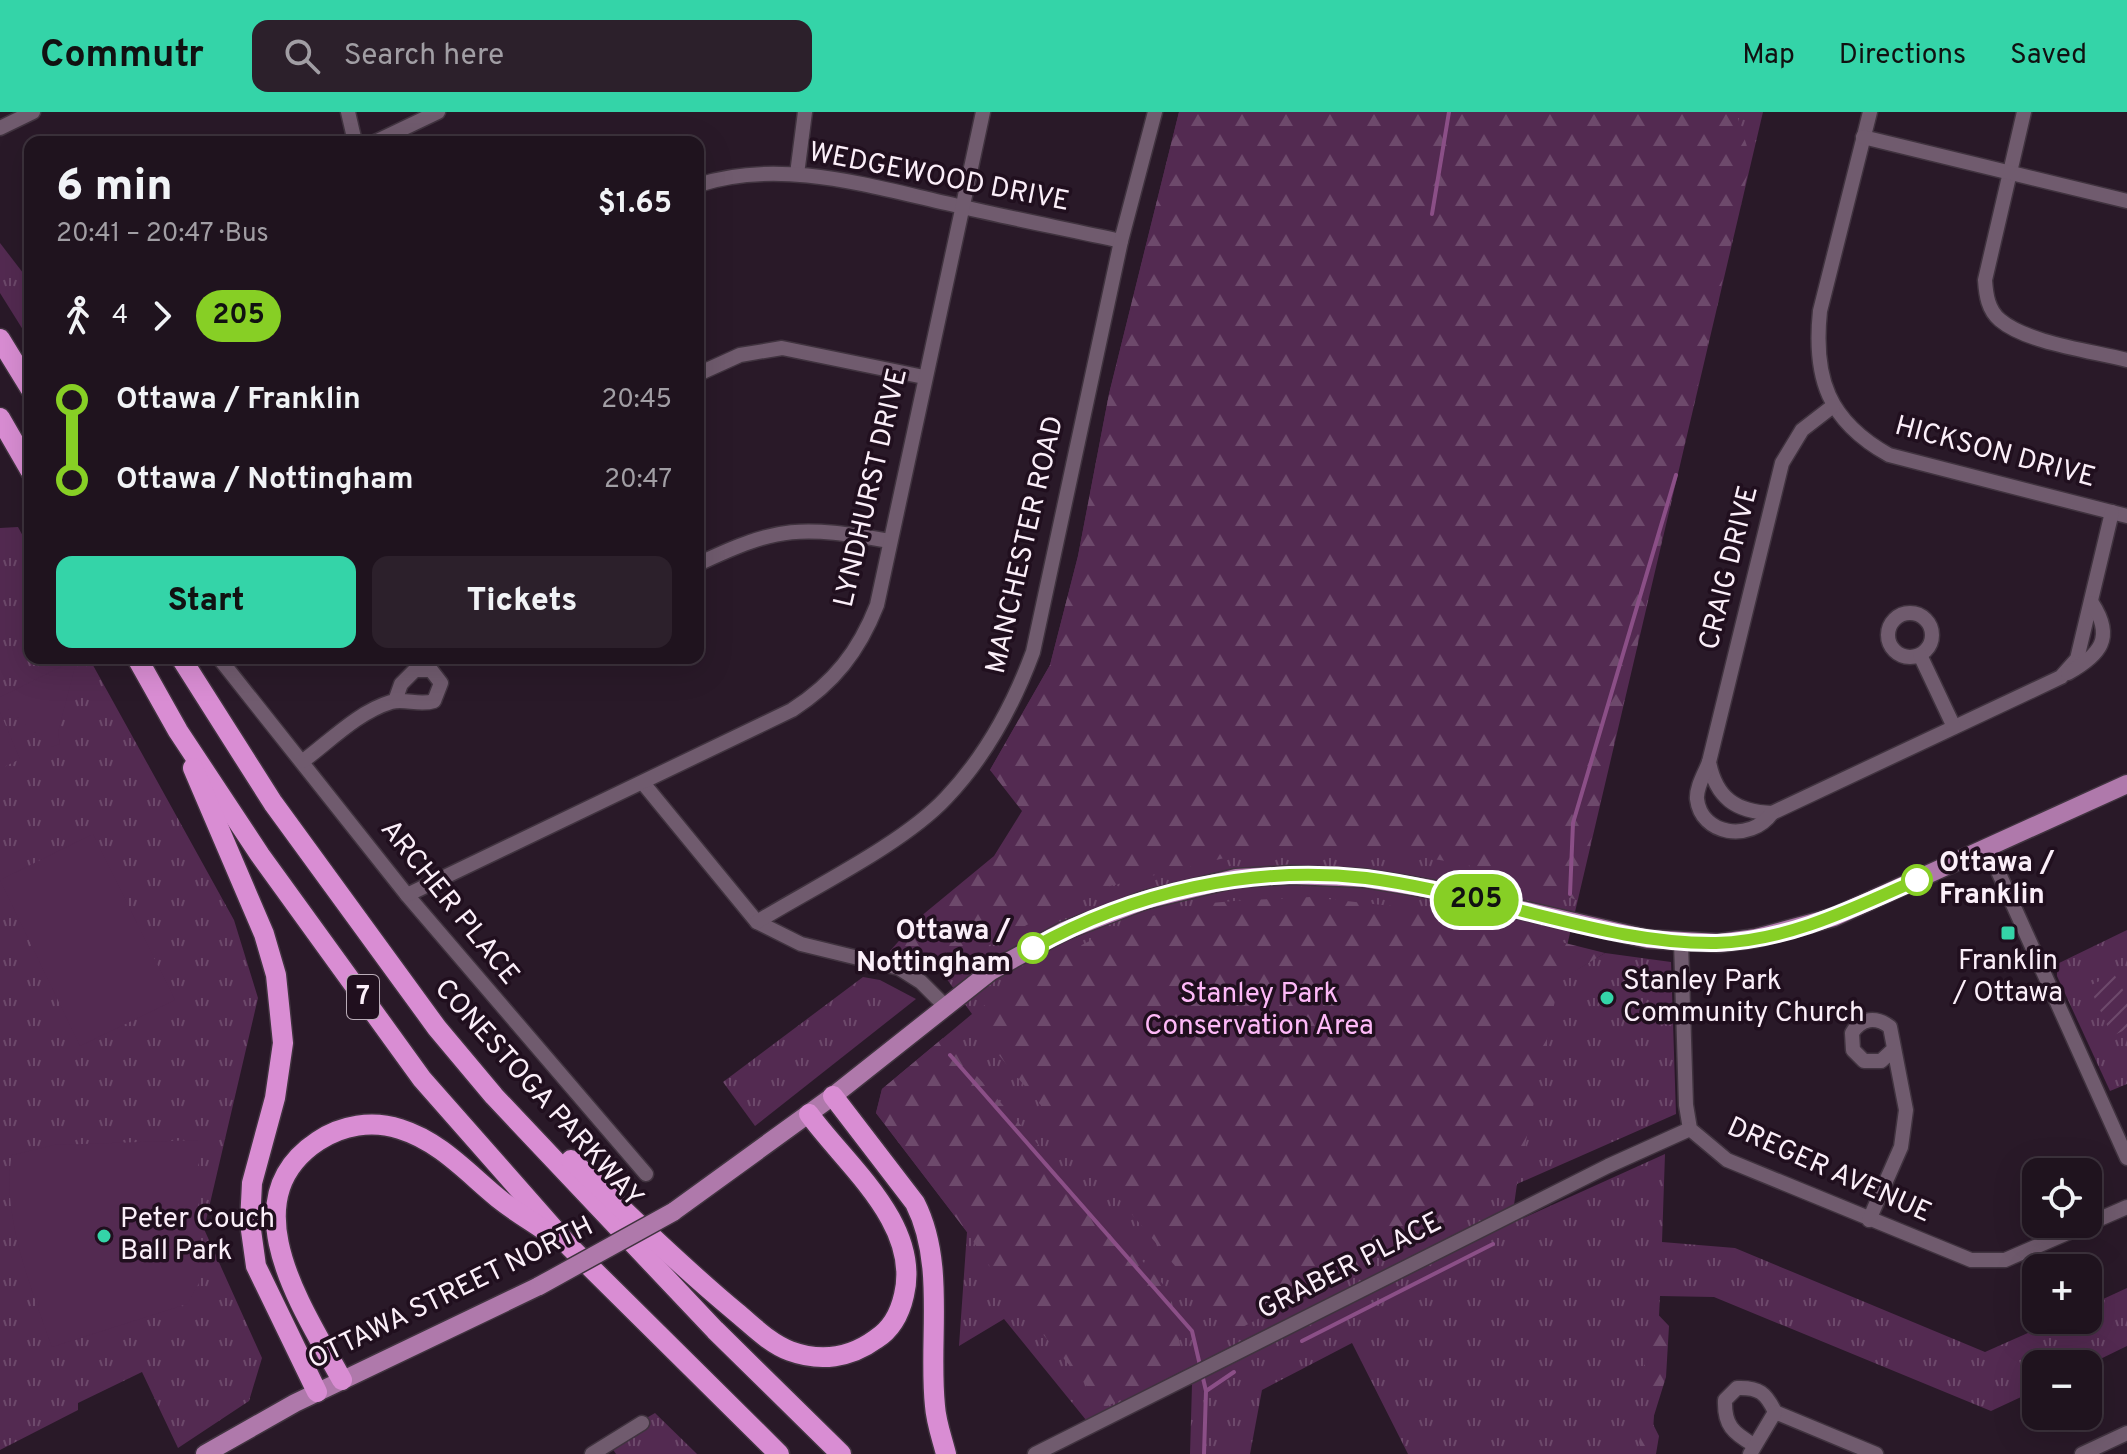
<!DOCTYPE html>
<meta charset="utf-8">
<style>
body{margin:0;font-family:Overpass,sans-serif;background:#2c202b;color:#f1f3f6;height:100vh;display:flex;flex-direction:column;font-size:30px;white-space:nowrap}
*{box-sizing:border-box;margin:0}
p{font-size:26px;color:#a19ea4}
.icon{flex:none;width:44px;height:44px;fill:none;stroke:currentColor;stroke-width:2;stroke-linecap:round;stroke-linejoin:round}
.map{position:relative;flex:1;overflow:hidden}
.drawer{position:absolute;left:24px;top:24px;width:680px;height:528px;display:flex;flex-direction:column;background:#1f131e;border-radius:16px;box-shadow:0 8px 32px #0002,0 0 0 2px #3c323c}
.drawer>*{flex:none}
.badge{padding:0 16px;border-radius:26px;font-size:28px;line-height:52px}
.fabs{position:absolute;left:2022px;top:1046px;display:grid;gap:16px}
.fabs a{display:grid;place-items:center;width:80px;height:80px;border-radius:16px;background:#1f131e;box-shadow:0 8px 32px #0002,0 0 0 2px #3c323c;font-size:40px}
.map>.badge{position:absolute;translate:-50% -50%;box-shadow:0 0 0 4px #fff}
.legs{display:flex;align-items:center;gap:12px;height:88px;padding:0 32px;font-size:26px}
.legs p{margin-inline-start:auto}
.summary{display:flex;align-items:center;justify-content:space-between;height:136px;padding:0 32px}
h1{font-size:44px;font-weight:800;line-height:60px}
.button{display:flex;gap:16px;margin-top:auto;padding:16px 32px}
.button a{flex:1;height:92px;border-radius:16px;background:#34d4a8;color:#111;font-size:32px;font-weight:800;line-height:92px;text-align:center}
.button a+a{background:#2c202b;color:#f1f3f6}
ul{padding:0 32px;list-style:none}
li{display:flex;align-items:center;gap:28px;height:80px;font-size:30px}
li i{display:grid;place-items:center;width:12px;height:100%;margin:0 10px;background:currentColor}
li i::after{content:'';width:20px;height:20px;margin:-10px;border:6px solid;border-radius:50%;background:#1f131e}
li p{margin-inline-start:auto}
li:first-child i{background:linear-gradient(#0000 50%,currentColor 0)}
li:last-child i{background:linear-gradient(currentColor 50%,#0000 0)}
header{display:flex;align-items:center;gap:48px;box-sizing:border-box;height:112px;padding:0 40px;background:#34d4a8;color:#111}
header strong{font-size:38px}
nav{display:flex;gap:44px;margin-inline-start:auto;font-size:28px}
.search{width:560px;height:72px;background:#2c202b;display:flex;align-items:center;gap:20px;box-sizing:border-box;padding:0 28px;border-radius:16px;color:#a19ea4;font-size:30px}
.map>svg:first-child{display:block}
.grass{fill:url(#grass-tufts)}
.forest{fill:url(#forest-firs)}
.garden{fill:url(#garden-furrows)}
.pitch{fill:#532a51}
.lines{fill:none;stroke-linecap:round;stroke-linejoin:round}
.stream{stroke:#8b4f87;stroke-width:4}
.minor-casing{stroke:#40333f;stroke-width:17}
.major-casing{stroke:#40333f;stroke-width:21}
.highway-casing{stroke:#40333f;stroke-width:23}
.minor{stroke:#705b6e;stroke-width:14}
.major{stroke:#af79ab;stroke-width:18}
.highway{stroke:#d98dd3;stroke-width:20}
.major-bridge-casing{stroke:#40333f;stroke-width:21;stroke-linecap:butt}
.major-bridge{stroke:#af79ab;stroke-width:18}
.line-1-casing{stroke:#fff;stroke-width:18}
.line-1{stroke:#87cf25;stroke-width:12}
.stop-1-dot{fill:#fff;stroke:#87cf25;stroke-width:4}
.poi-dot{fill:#34d4a8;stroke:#200f1e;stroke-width:3}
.labels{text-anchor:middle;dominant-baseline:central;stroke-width:7;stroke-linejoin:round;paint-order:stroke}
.shield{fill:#200f1e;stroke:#b9acb7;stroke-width:2}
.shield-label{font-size:26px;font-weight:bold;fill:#fbeff9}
.street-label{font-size:28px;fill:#fbeff9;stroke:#200f1e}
.stop-label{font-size:28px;font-weight:bold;fill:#fbeff9;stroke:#200f1e;text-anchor:start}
.poi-label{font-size:28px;fill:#fbeff9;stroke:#200f1e;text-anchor:start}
.park-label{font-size:28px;fill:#feb9f8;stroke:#200f1e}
</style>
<header>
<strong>Commutr</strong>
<div class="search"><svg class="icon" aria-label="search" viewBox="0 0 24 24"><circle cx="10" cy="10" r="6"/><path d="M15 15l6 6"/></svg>Search here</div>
<nav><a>Map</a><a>Directions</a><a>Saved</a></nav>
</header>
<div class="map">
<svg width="2127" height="1342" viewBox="0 0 2127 1342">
<defs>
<pattern id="grass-tufts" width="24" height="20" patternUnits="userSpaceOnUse" patternTransform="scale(2)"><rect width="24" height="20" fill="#532a51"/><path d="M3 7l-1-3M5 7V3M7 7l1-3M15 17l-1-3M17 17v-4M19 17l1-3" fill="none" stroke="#6d496b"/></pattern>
<pattern id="forest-firs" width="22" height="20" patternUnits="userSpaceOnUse" patternTransform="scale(2)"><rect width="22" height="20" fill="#532a51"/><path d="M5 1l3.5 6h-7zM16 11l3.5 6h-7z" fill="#6d496b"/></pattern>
<pattern id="garden-furrows" width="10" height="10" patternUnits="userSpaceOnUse" patternTransform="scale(2)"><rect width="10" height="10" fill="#532a51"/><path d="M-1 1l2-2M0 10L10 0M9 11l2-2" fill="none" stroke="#6d496b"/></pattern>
</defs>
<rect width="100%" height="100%" fill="#291928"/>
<!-- grass -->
<g class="grass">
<polygon points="1179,0 1763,0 1559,868 1605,841 1671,850 1676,1002 1517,1072 1514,1093 1521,1107 1665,1042 1662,1130 1735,1136 1985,1240 2057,1208 2088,1208 2088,1194 2127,1176 2127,1234 2088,1253 2036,1252 2036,1278 1991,1299 1714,1185 1660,1184 1652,1342 1408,1342 1352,1231 1262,1278 1250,1342 1190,1342 1192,1273 1184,1258 1086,1308 1004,1207 959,1234 967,1120 876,1001 882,977 972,902 941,859 890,839 1002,762 1049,699 990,658 1050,553 1078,444 1109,282"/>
<polygon points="0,131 30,170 30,229 0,181"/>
<polygon points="18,415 30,437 30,546 89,546 234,808 258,886 204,1117 262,1246 249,1289 178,1336 142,1260 78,1291 78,1298 0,1338 0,416"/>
<polygon points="2127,818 2127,972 2110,979 2057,864 2057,852"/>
<polygon points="863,865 880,868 916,887 755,1014 723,970"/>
<polygon points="655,1301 697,1342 616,1342 607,1329"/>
</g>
<!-- forest -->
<g class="forest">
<polygon points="1179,0 1736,0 1751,47 1577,788 1464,752 1360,735 1269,735 1090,779 941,859 890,839 920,805 994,744 1022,699 990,658 1050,553 1078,444 1109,282"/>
<path d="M1310,785L1437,799L1605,841L1559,869L1517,1072L1231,1221L968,906C1028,858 1105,814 1181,796C1221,787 1268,788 1310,785Z"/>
<polygon points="943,926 1170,1180 1182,1243 1150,1275 1105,1295 1006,1179 967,1120 876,1001 882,977"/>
<polygon points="1650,1194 1669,1214 1666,1265 1652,1310 1659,1324 1656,1342 1642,1342 1639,1330 1649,1290 1644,1254"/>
</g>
<!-- garden -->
<polygon class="garden" points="2114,862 2127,885 2127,917 2112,924 2089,874"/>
<!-- pitch -->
<g class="pitch">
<polygon points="77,547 58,620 60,632 51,635 0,590 0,585"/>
<polygon points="0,600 20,647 0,657"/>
<polygon points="93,722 175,888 80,934 0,768"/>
<path d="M198,1028V1173L187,1192L52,1235C32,1179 0,1100 12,1043L54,1033Z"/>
</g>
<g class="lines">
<!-- stream -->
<g class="stream">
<polyline points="1432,102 1449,0"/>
<polyline points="1570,782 1573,711 1676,363"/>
<polyline points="950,943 1192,1219 1206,1279 1204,1342"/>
<polyline points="1302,1229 1493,1132"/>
<polyline points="1206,1279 1234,1260"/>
</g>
<defs>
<g id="minor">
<polyline points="348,0 355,30"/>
<path d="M1870,0L1820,199C1813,266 1828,309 1889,343L2127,404"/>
<path d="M2024,0L1985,168C1986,183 1988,198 2000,208C2027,231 2092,239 2127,248"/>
<polyline points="0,16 33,0"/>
<polyline points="1863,25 2127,89"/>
<polyline points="375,30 438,0"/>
<polyline points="797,62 805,0"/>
<path d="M698,73C783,45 875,76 959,94C1013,107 1067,117 1121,129"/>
<polyline points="698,262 740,243 782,236 924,265"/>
<path d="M1833,294L1802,318L1782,351L1709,650C1716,686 1736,700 1772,701L2061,565L2077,547L2112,400"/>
<path d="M698,452C780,413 801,414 890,429"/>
<circle cx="1910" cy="523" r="22"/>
<polyline points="1920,543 1954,615"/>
<polyline points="219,546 407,783 646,1062"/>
<path d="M2068,561C2100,543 2115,526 2092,491"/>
<path d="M303,649C330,629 358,600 391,590C405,586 419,594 434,589L441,571L431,558H415L401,572L395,589"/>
<path d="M1709,650C1705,661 1696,675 1697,687C1701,723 1750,731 1772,701"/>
<polyline points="643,671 757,810 801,832 899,856 921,870 944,893"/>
<polyline points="1988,737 2127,1046"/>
<path d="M407,783L792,598C834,571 859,539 877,493L983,0"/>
<path d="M757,810C812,776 903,732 946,686C986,644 1013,594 1033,540L1121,129L1155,0"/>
<polyline points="1681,830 1686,993 1690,1017 1727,1048 1971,1148 2005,1148 2127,1095"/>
<path d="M1869,1108L1901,1035L1906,998L1890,915C1876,904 1861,906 1852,921L1853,938L1864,949H1881L1894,937"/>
<path d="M1754,1333C1733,1321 1724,1313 1725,1288L1737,1276C1759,1275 1766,1281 1775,1300L1876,1342"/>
<polyline points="592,1342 642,1311"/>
<polyline points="1035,1342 1608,1054 1690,1017"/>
<polyline points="1750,1342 1775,1300"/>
<polyline points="2082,1342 2127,1321"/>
</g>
<g id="major">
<polyline points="673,1100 833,984 991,859 1064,819 1145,788 1236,766 1291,763 1364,766 1431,777 1648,827 1719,831 1756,826 1834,805 2127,672"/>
<polyline points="205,1342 295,1291 539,1174"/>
</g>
<g id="highway">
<polyline points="0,227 30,276"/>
<polyline points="0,306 30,358"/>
<polyline points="137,546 178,619 260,743 422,967 570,1135 779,1342"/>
<polyline points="181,546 273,691 437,916 494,984 715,1218 841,1342"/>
<polyline points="193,656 264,822 276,863 283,931 275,986 252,1071 250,1111 256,1154 317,1280"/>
<path d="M833,984L915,1091C946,1152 928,1228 935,1294C936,1310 942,1326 946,1342"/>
<path d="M571,1048C625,1099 678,1152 736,1200C753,1214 769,1231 790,1239C820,1250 850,1246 876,1227C892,1217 900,1201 904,1183C921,1112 846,1053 809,1002"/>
<path d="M342,1268C306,1201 227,1089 318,1029C342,1013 372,1008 400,1017C442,1030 470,1064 503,1090C516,1100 531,1109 544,1118"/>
</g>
</defs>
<!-- minor casing -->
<use href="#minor" class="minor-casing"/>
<!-- major casing -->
<use href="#major" class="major-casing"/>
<!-- highway casing -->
<use href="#highway" class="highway-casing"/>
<!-- minor -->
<use href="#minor" class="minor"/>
<!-- major -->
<use href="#major" class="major"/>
<!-- highway -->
<use href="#highway" class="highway"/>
<defs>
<polyline id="major-bridge" points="539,1174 673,1100"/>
</defs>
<!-- major-bridge casing -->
<use href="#major-bridge" class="major-bridge-casing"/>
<!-- major-bridge -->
<use href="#major-bridge" class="major-bridge"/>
</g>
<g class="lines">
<defs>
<path id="line-1" d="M1033,836C1133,780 1252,753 1366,766C1412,772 1457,783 1502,794C1573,811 1643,832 1716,831C1788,829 1854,796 1917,768"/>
</defs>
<!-- line-1 casing -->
<use href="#line-1" class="line-1-casing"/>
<!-- line-1 -->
<use href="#line-1" class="line-1"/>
</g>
<!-- markers -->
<g class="stop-1-dot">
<circle cx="1917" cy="768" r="14"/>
<circle cx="1033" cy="836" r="14"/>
</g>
<g class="poi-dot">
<rect x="2000" y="813" width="16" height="16" rx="4"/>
<circle cx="1607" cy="886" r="8"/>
<circle cx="104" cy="1124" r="8"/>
</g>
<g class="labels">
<!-- shield labels -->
<rect class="shield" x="347" y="863" width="32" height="44" rx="6"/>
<g class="shield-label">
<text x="363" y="885">7</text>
</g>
<!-- street labels -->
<g class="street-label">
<text transform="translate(939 66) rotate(11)">WEDGEWOOD DRIVE</text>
<text transform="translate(1995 341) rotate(15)">HICKSON DRIVE</text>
<text transform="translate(872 376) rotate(-77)">LYNDHURST DRIVE</text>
<text transform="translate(1026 433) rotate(-77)">MANCHESTER ROAD</text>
<text transform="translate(1730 456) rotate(-76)">CRAIG DRIVE</text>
<text transform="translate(449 791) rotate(51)">ARCHER PLACE</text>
<text transform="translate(538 982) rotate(48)">CONESTOGA PARKWAY</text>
<text transform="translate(1829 1059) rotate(24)">DREGER AVENUE</text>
<text transform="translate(1350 1155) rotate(-27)">GRABER PLACE</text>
<text transform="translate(451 1182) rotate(-26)">OTTAWA STREET NORTH</text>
</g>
<!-- stop labels -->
<g class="stop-label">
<text x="1939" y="752">Ottawa /<tspan x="1939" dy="32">Franklin</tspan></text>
<text x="1011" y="820" text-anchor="end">Ottawa /<tspan x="1011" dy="32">Nottingham</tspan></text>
</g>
<!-- poi labels -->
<g class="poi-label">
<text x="2008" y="850" text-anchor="middle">Franklin<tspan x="2008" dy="32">/ Ottawa</tspan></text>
<text x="1623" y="870">Stanley Park<tspan x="1623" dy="32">Community Church</tspan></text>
<text x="120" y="1108">Peter Couch<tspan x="120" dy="32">Ball Park</tspan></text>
</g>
<!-- park labels -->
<g class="park-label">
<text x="1259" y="883">Stanley Park<tspan x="1259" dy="32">Conservation Area</tspan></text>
</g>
</g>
</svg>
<div class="fabs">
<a><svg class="icon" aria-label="locate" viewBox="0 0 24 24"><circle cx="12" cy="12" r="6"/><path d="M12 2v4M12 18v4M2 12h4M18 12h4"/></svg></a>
<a>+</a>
<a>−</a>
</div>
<b class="badge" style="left:1476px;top:788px;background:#87cf25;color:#111">205</b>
<section class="drawer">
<div class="summary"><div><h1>6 min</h1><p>20:41 – 20:47 · Bus</p></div><b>$1.65</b></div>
<div class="legs"><svg class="icon" aria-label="walk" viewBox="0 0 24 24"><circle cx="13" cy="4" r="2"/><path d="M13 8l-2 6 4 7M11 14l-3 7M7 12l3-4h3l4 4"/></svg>4<svg class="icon" aria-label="forward" viewBox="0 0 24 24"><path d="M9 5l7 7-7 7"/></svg><b class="badge" style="background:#87cf25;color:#111">205</b></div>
<ul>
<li><i style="color:#87cf25"></i><b>Ottawa / Franklin</b><p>20:45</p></li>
<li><i style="color:#87cf25"></i><b>Ottawa / Nottingham</b><p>20:47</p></li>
</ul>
<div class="button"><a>Start</a><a>Tickets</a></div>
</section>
</div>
